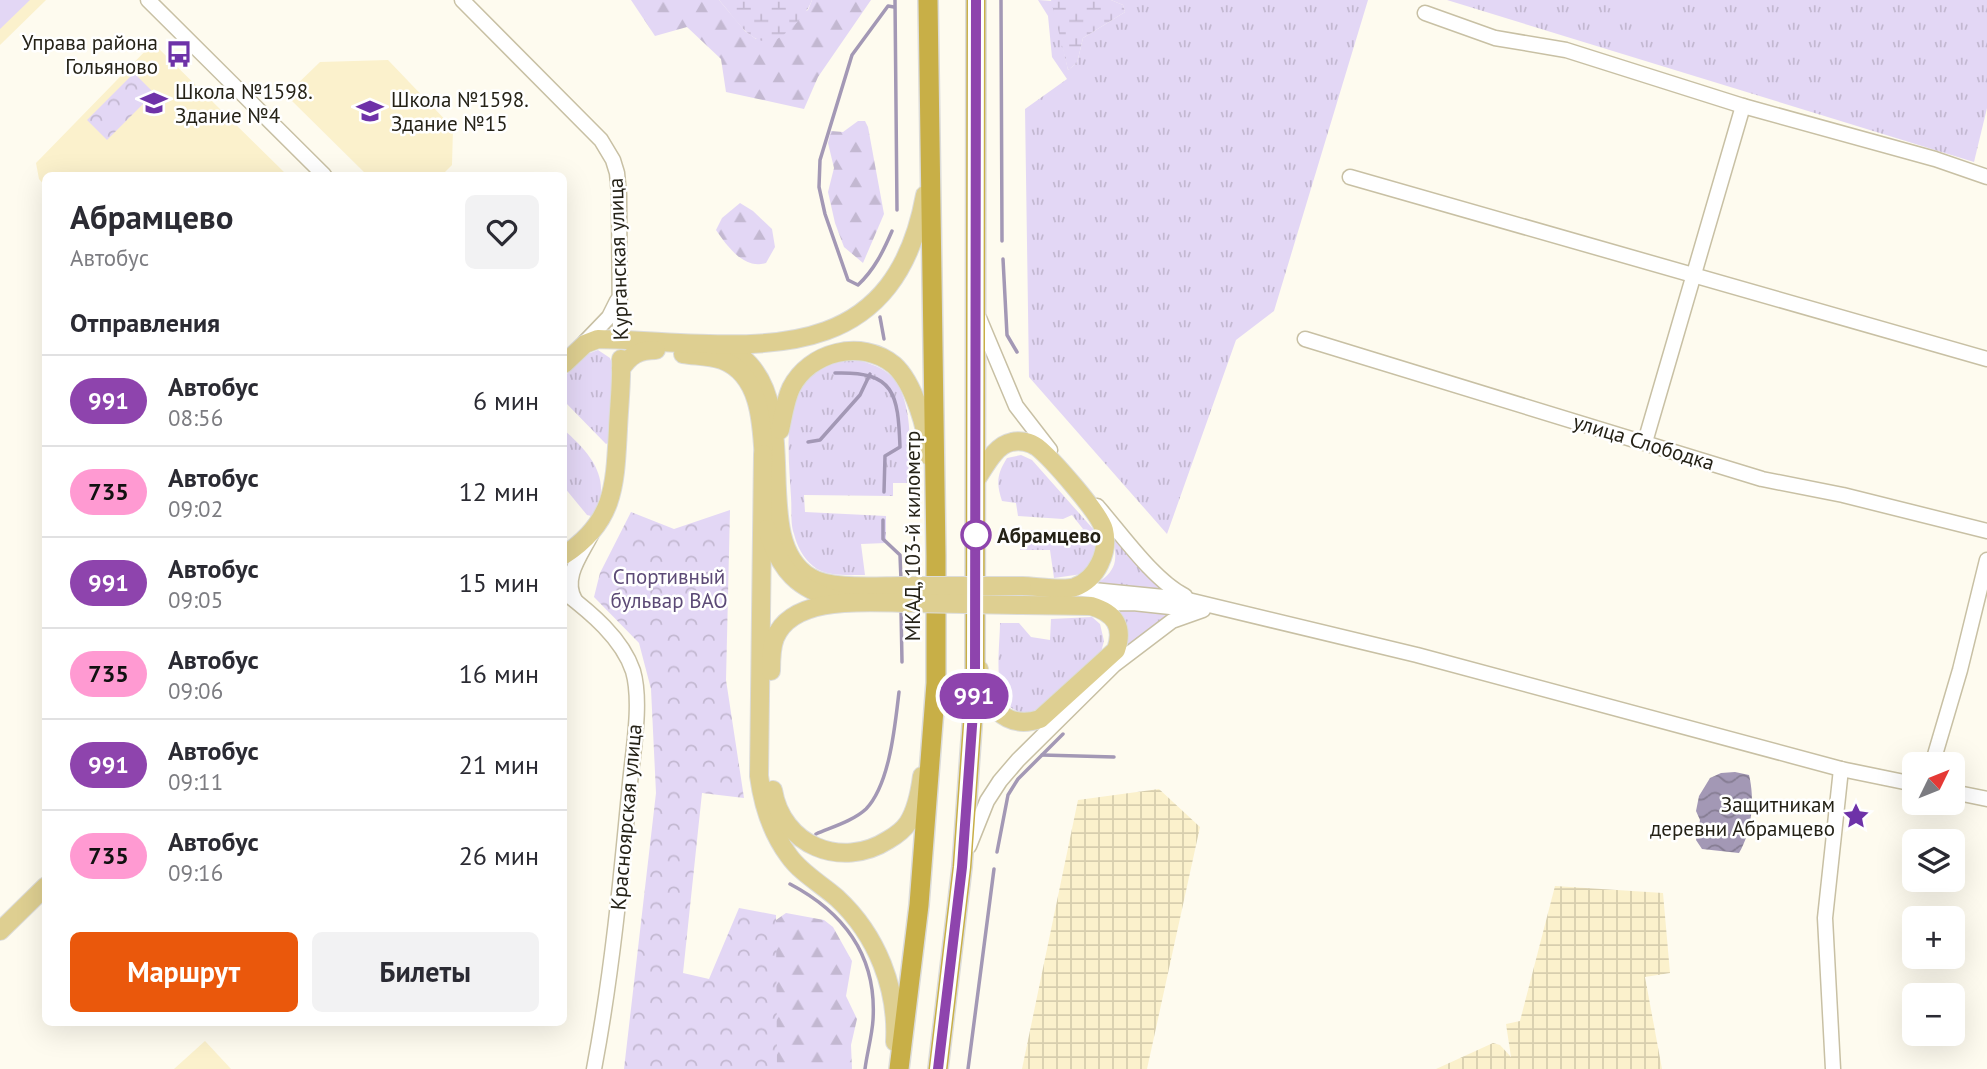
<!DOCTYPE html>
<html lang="ru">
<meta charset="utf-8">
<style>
body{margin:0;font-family:"PT Sans",sans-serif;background:#f2f2f3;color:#2b2b33;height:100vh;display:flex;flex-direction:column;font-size:26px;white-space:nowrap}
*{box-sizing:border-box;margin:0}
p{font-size:23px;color:#7c7c81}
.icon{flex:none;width:38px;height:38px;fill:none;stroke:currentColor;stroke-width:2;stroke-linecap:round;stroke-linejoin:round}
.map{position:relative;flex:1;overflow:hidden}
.drawer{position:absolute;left:42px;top:172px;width:525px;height:854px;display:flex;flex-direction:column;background:#fff;border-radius:10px;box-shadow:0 7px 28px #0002}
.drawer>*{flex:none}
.badge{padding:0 14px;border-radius:23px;font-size:24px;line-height:46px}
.needle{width:46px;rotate:47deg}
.controls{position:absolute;left:1902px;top:752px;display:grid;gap:14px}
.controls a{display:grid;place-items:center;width:63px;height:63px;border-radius:10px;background:#fff;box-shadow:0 7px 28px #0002;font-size:35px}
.map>.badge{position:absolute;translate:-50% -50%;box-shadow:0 0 0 4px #fff}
h2{padding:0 28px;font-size:26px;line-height:63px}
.round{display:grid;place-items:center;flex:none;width:74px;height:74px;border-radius:10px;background:#f2f2f3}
.headline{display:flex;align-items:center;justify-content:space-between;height:119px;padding:0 28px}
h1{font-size:33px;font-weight:700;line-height:52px}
.primary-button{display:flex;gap:14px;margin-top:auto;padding:14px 28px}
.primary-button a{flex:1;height:80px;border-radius:10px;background:#ea580c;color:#fff;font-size:28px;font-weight:700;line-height:80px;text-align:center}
.primary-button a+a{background:#f2f2f3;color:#2b2b33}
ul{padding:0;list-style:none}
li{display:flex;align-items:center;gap:21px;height:91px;padding:0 28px;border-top:2px solid #e1e1e2}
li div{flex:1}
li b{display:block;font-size:26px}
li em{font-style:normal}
li .badge{min-width:77px;font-weight:700;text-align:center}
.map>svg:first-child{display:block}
.built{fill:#fbf1cc}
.industrial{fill:url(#industrial-grid)}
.grass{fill:url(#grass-tufts)}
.forest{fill:url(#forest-firs)}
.wetland{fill:url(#wetland-marsh)}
.park{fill:url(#park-crowns)}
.pitch{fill:#e3d7f5}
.water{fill:url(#water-waves)}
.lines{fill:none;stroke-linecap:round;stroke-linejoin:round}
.stream{stroke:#a398b5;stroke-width:3.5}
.minor-casing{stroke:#c8c0a4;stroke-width:17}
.major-casing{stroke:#dcdcda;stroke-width:20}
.highway-casing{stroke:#dcdcda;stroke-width:22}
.minor{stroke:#fff;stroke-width:14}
.major{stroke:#decf91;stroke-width:18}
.highway{stroke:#c8af47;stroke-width:19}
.major-bridge-casing{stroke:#dcdcda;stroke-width:20;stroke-linecap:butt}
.major-bridge{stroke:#decf91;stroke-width:18}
.line-casing{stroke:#fff;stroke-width:16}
.line{stroke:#8e44ad;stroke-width:10}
.stop-dot{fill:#fff;stroke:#8e44ad;stroke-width:3.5}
.labels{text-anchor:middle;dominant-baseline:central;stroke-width:5;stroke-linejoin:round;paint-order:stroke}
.poi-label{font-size:21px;fill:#252217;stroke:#fff;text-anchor:end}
.street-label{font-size:21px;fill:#252217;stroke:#fff}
.stop-label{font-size:21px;font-weight:bold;fill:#252217;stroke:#fff;text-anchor:start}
.park-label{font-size:21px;fill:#5c4a76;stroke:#fff}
</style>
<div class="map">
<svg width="1987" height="1069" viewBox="0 0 1987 1069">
<defs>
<pattern id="industrial-grid" width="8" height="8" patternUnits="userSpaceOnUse" patternTransform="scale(1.75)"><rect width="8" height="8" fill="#fbf1cc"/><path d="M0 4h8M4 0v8" fill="none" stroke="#d7ceae"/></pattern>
<pattern id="grass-tufts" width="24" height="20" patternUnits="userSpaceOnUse" patternTransform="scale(1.75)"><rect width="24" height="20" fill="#e3d7f5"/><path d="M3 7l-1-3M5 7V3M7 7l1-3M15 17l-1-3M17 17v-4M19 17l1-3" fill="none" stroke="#c3b8d1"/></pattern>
<pattern id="forest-firs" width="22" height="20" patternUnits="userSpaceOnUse" patternTransform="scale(1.75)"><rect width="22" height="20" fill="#e3d7f5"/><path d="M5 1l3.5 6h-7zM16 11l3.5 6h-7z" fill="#c3b8d1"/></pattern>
<pattern id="wetland-marsh" width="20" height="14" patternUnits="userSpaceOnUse" patternTransform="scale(1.75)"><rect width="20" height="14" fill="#e3d7f5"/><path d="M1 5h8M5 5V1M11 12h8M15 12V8" fill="none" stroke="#c3b8d1"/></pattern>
<pattern id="park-crowns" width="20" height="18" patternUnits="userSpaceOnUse" patternTransform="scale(1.75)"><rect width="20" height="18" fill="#e3d7f5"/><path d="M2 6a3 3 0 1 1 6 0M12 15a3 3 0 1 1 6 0" fill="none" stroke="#c3b8d1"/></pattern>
<pattern id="water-waves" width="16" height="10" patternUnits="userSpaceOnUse" patternTransform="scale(1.75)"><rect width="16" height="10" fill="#a398b5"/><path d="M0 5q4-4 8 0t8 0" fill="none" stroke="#857c92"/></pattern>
</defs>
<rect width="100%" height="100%" fill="#fefbef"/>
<!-- built -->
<g class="built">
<polygon points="0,0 46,0 0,45"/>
<polygon points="153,43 287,175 46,175 45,186 39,179 36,163"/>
<polygon points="388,60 453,128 452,165 442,175 367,175 286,95 320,62"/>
<polygon points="205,1041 231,1069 174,1069"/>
</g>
<!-- industrial -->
<g class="industrial">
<polygon points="1159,789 1200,827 1147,1069 1022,1069 1078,800"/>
<polygon points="1555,886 1663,893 1670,973 1645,977 1662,1069 1436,1069 1493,1043 1500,1045 1511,1057 1506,1024 1520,1021"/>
</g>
<!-- grass -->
<g class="grass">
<polygon points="1038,0 1053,1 1068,70 1077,63 1083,38 1125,12 1123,5 1111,0 1368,0 1274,311 1236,340 1167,534 1029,377 1025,109 1067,79 1052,57 1048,16"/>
<polygon points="1447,0 1987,0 1987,108 1974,162"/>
<polygon points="598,350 610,358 612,364 610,442 606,444 564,401 564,377 585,355"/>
<path d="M851,358C864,362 880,365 891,376C914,399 911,453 907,483H893V496L804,495L805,512L886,516V543L861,544L865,575C849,575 825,577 813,566C803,558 797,546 794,534C790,523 792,509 791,497C789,458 781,404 812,373C823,362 835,360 851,358Z"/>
<path d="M564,430C590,453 612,478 595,514L591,516L587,515L564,487Z"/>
<path d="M1021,455L1032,460L1094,530L1099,546L1093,565L1082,574L1054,578L1050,550H1020V530L1074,532L1083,529L1072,515L1063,519L1018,516L1016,503L1002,501C996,483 997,474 1007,458Z"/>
<path d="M1112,531L1168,593L1096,584C1121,568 1116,557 1112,531Z"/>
<path d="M1117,609L1174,611L1139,637L1127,650C1129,633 1127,623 1117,609Z"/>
<path d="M1092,617L1100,624L1104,641L1100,656L1039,709L1025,714C1020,712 1013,710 1009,706C993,690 1000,645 1000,623H1019L1031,637L1050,640L1051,619Z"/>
</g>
<!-- forest -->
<g class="forest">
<polygon points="631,0 719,0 745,31 756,39 808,10 812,0 871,0 818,77 804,109 726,92 721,59 687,27 655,36"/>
<polygon points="858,121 865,121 868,127 884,214 863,263 844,247 835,223 828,192 834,168 828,143 831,131 843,132"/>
<path d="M740,203L753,211L772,229L775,247L766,263C744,270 727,246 716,230L722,218Z"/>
<polygon points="786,913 824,920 833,927 852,961 846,996 857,1019 851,1045 852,1069 699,1069 747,916 776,920"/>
</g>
<!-- wetland -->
<g class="wetland">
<path d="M719,0H812C807,13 798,22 788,31C758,60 738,21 719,0Z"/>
<polygon points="1051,0 1111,0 1123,5 1125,12 1083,38 1077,63 1068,70"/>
</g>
<!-- park -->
<g class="park">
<polygon points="134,73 154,93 107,140 87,120"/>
<polygon points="730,510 726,680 744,798 702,793 683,973 709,979 739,908 776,915 777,1069 624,1069 656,793 651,689 639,643 594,597 600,573 631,512 674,529"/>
</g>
<!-- pitch -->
<g class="pitch">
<polygon points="0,0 30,0 0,29"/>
<polygon points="1608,0 1658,0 1651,22 1606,7"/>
</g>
<!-- water -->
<path class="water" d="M1735,772L1749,775C1755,799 1752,832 1739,853L1702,849L1696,840L1700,820L1696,811L1699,796L1710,778L1721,773Z"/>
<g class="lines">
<!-- stream -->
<g class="stream">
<polyline points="895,0 897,210"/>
<polyline points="1001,0 1002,241"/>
<path d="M892,231C883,252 874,270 858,285L848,280L825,214L819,187L820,160L852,55L888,6L894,7"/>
<polyline points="1003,259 1007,335 1017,352"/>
<polyline points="880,317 884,339"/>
<path d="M835,373C895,371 898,394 900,447L885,456L884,492"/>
<polyline points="808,442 820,440 860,395 870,374"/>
<polyline points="883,520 883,539 900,555 901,580"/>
<polyline points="901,609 902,662"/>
<polyline points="1042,755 1114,757"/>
<path d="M816,834C832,827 853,821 866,809C890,784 895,725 899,692"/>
<polyline points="997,852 1008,795 1018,779 1063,734"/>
<path d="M790,884C845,913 877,956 873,1020C872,1036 867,1053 865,1069"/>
<polyline points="968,1069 994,869"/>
</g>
<defs>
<g id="minor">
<polyline points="148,0 324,175"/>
<polyline points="462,0 601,140 613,160 617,173 619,194 620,341"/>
<polyline points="1425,13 1495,38 1566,50 1743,106 1935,159 1987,177"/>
<polyline points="1350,177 1987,359"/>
<polyline points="979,318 1016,406 1050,450"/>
<polyline points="1305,339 1762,479 1843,495 1987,531"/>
<polyline points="585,342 609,317 617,301"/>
<polyline points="1645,442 1743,106"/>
<path d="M1097,506C1120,532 1154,581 1185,596"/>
<polyline points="1073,588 1184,599 1417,655 1841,769 1914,784"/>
<path d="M564,592C590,612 622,638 633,671C642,702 633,751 630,783C621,879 612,974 594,1069"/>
<path d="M575,600C562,578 581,555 591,535"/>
<polyline points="1088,604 1133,603 1189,609"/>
<polyline points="1932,765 1960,670 1987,560"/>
<polyline points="1953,792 1987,799"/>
<polyline points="969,846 987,801 1000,781 1018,760 1114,665 1172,621 1203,610"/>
<polyline points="1833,1069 1825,918 1841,769"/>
</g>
<g id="major">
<path d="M723,347C733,349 742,356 749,364C801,421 750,541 810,577C832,591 884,585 910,586"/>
<path d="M683,354C696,356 710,356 722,360C762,375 762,427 764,463"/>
<path d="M564,364L585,344L598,339C739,342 891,381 925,195"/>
<path d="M621,369C630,355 639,350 656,350"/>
<path d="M780,430C783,417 785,401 791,388C809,352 861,338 894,365C914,383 927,429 929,456"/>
<path d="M763,454L759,776C763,806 771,832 789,856C801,873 821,884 837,898C877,935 898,989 895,1042"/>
<path d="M976,480C985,467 995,445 1012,442C1020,440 1030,442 1037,447C1051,458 1100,513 1104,530C1109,552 1097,579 1075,587C1063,591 1035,586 1022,586"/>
<path d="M767,529C780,571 797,589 840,601"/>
<path d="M564,555C615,522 615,485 618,429C619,405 622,382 621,359"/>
<path d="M979,669C983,702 1004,731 1040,719L1116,650C1124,627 1115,613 1091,606L1022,605"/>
<path d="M771,671C771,660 771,648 775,638C793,593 872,603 911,603"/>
<path d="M773,790C782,845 841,870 888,840C895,836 904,829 908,823C917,809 920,791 922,776"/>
<polyline points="0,931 46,886"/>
</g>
<g id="highway">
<polyline points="899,1069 919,905 936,683 936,556 928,0"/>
<polyline points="938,1069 962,867 975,684 976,0"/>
</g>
</defs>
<!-- minor casing -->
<use href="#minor" class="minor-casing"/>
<!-- major casing -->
<use href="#major" class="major-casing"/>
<!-- highway casing -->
<use href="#highway" class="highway-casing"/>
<!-- minor -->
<use href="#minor" class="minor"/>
<!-- major -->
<use href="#major" class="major"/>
<!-- highway -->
<use href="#highway" class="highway"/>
<defs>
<g id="major-bridge">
<polyline points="910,586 1022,586"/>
<polyline points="911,603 1022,605"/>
</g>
</defs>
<!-- major-bridge casing -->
<use href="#major-bridge" class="major-bridge-casing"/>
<!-- major-bridge -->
<use href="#major-bridge" class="major-bridge"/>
</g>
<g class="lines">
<defs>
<polyline id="line" points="938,1069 962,867 975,684 976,0"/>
</defs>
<!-- line casing -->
<use href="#line" class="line-casing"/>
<!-- line -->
<use href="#line" class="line"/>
</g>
<!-- icons -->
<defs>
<symbol id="bus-bare" viewBox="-9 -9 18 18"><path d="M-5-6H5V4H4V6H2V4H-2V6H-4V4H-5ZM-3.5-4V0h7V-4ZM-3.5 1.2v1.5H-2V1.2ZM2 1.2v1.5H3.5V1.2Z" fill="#6e32a8" stroke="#fff" stroke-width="2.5" paint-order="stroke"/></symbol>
<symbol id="school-bare" viewBox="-9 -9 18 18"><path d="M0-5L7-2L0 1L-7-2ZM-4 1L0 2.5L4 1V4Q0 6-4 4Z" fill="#6e32a8" stroke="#fff" stroke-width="2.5" paint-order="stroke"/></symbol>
<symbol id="sight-bare" viewBox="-9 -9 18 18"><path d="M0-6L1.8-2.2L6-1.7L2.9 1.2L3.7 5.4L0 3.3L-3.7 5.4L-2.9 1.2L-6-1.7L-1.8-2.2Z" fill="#6e32a8" stroke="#fff" stroke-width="2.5" paint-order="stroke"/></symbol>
</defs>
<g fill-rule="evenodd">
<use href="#bus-bare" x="160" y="35" width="38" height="38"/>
<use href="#school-bare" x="135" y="84" width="38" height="38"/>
<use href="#school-bare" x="351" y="92" width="38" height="38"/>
<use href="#sight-bare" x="1837" y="797" width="38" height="38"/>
</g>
<!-- markers -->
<circle class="stop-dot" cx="976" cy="535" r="14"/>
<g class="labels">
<!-- poi labels -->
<g class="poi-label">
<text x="158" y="42">Управа района<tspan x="158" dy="24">Гольяново</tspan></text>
<text x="175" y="91" text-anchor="start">Школа №1598.<tspan x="175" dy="24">Здание №4</tspan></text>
<text x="391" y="99" text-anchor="start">Школа №1598.<tspan x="391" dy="24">Здание №15</tspan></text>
<text x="1835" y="804">Защитникам<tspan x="1835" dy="24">деревни Абрамцево</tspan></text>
</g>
<!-- street labels -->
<g class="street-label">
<text transform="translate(618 259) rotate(-92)">Курганская улица</text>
<text transform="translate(1644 442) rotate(17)">улица Слободка</text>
<text transform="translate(912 536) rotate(-90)">МКАД, 103-й километр</text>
<text transform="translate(626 817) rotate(-85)">Красноярская улица</text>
</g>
<!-- stop labels -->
<g class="stop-label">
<text x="997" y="535">Абрамцево</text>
</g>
<!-- park labels -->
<g class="park-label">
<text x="669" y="576">Спортивный<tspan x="669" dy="24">бульвар ВАО</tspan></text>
</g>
</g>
</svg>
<div class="controls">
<a><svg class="needle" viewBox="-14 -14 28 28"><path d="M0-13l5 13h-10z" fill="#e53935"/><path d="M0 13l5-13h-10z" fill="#7c7c81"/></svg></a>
<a><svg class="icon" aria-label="layers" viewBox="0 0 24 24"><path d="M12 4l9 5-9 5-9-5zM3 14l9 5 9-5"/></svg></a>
<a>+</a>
<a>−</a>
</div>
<b class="badge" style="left:974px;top:696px;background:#8e44ad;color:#fff">991</b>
<section class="drawer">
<div class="headline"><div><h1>Абрамцево</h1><p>Автобус</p></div><a class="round"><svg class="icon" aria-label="heart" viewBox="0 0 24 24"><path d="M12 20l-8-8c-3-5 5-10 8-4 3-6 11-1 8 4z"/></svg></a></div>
<h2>Отправления</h2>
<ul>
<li><span class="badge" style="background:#8e44ad;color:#fff">991</span><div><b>Автобус</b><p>08:56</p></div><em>6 мин</em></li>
<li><span class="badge" style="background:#ff9ad2;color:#111">735</span><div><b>Автобус</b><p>09:02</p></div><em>12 мин</em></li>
<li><span class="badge" style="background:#8e44ad;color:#fff">991</span><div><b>Автобус</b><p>09:05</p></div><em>15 мин</em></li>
<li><span class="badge" style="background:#ff9ad2;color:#111">735</span><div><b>Автобус</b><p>09:06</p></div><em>16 мин</em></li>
<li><span class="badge" style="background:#8e44ad;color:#fff">991</span><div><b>Автобус</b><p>09:11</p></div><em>21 мин</em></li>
<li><span class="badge" style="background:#ff9ad2;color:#111">735</span><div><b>Автобус</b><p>09:16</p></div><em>26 мин</em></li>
</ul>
<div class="primary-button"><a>Маршрут</a><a>Билеты</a></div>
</section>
</div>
